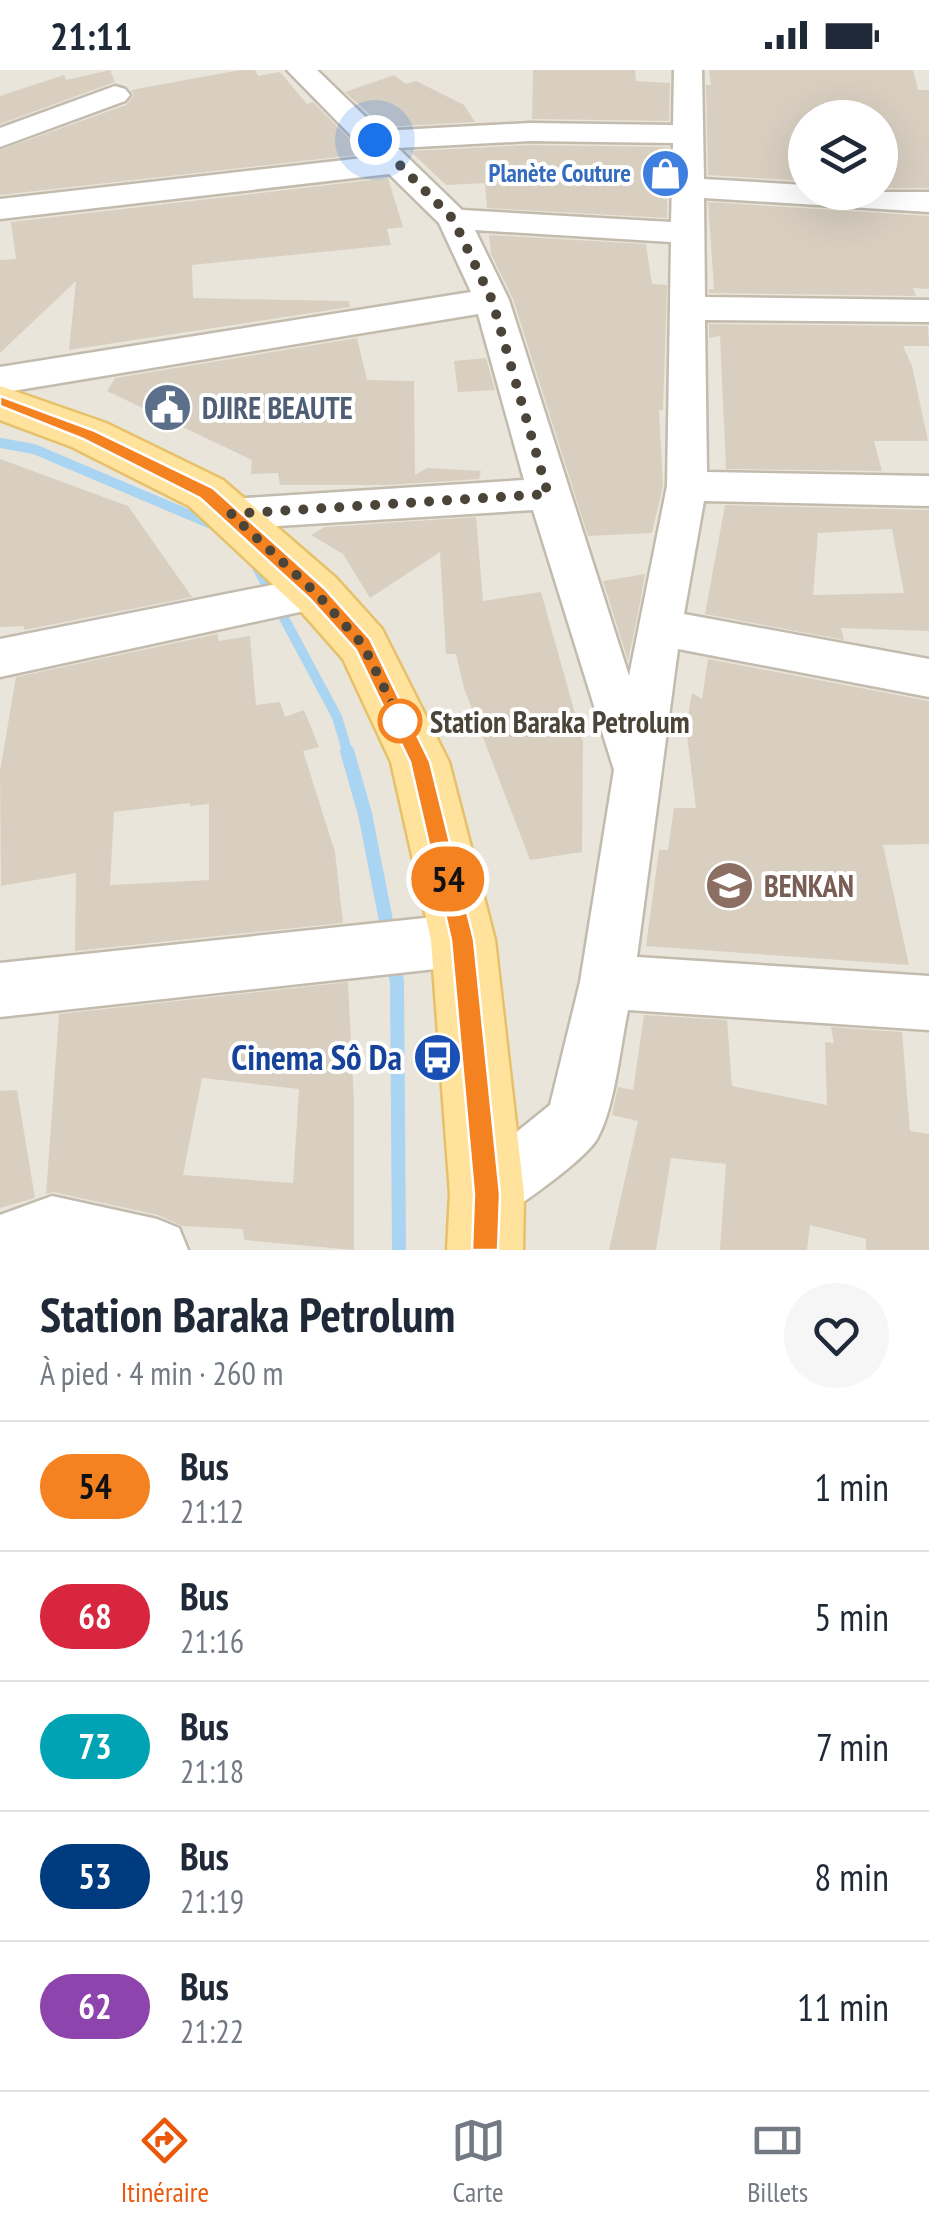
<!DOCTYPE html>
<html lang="fr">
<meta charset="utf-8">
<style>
body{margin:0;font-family:"PT Sans Narrow",sans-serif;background:#f6f6f7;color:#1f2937;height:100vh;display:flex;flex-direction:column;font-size:38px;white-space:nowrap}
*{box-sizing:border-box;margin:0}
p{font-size:32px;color:#747a83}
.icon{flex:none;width:55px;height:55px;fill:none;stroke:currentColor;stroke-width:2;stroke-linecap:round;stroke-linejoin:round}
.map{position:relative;height:1180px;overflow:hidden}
.drawer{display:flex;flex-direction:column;background:#fff;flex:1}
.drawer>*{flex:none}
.badge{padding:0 20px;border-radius:32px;font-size:35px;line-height:65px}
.buttons{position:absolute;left:788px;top:30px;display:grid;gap:20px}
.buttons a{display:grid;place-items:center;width:110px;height:110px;border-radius:50%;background:#fff;box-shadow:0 10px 40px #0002;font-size:50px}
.you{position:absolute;width:50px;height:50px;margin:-25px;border:8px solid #fff;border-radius:50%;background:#1a73e8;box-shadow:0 0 0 15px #1a73e833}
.map>.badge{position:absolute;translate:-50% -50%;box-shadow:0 0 0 5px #fff}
.round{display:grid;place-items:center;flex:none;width:105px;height:105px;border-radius:52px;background:#f6f6f7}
.headline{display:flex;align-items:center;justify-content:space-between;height:170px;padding:0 40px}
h1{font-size:48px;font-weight:800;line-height:75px}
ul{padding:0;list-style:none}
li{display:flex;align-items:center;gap:30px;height:130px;padding:0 40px;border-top:2px solid #e0e1e3}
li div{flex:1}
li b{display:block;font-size:38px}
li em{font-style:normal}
li .badge{min-width:110px;font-weight:700;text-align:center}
.status{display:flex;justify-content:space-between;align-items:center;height:70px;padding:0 50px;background:#fff;direction:ltr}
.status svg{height:28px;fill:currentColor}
.menu{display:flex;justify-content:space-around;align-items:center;height:140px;border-top:2px solid #e0e1e3;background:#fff;font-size:28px;color:#747a83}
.menu a{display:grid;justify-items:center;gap:5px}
.menu .selected{color:#ea580c}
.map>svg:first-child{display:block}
.residential{fill:#eae5da;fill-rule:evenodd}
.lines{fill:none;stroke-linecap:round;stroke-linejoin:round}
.stream-far1{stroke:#a9d4f2;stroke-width:10}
.stream{stroke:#a9d4f2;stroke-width:14}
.building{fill:#d8cfc1;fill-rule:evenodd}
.minor-casing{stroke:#c2bbae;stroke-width:5}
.major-casing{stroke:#e6c16a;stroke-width:5}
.minor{fill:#fff;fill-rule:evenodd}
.major{fill:#ffe39c;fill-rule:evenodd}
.line{fill:#f58220;stroke:#fff;stroke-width:2.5}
.walk{stroke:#4b4439;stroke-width:10;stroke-dasharray:0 18}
.stop-dot{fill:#fff;stroke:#f58220;stroke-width:5}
.labels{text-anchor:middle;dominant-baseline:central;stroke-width:8;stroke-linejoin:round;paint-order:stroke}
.far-shop-label{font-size:25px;font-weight:bold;fill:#366cbe;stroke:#fff;text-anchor:end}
.service-label{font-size:30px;font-weight:bold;fill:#4e5e75;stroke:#fff;text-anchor:start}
.stop-label{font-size:30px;font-weight:bold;fill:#4b4439;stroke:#fff;text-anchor:start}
.education-label{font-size:30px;font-weight:bold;fill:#785e54;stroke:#fff;text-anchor:start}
.near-transit-label{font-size:35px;font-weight:bold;fill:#164399;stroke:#fff;text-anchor:end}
</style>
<div class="status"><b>21:11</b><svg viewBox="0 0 49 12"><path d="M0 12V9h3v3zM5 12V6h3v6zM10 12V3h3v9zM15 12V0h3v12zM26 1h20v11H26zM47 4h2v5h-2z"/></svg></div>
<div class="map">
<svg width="929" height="1180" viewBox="0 0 929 1180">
<rect width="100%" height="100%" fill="#f6f3ec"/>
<!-- residential -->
<path class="residential" d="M0,0H929V1180H0ZM805,48H880V122H805Z"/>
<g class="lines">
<!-- stream-far1 -->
<g class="stream-far1">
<polyline points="0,373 34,379 218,457"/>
<polyline points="254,492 337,647 348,684"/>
</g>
<!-- stream -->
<g class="stream">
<polyline points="347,681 365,744 389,866"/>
<polyline points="393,890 397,912 399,1180"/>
</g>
</g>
<!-- building -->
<g class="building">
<polygon points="110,0 115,12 0,54 0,26 64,5 66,10"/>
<polygon points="240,0 255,0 258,6 280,2 307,34 313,32 364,84 0,125 0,80 126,35 134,25 131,20"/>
<polygon points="533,0 635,0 636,11 670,13 669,51 532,49"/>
<polygon points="709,0 913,0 918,20 929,20 929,118 880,118 880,48 805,48 805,111 708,105 706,15 711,15"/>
<polygon points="394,5 406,14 416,11 464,35 475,52 384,57 345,22"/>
<polygon points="530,75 669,77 667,148 487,138 485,113 446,115 410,81"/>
<polygon points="388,108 403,157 387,159 391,175 192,195 193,228 349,231 350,237 69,280 76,211 0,283 0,190 16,189 11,152"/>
<polygon points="708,132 929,146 929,219 913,218 916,226 709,223 709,219 714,219"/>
<polygon points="489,165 646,174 652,214 667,215 663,340 659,340 663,416 652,463 588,466 513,229 491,184"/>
<polygon points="709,254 928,256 929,276 903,276 912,296 928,371 874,371 882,401 726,399 720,266 709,268"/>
<polygon points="357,268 367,310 414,311 415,405 427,398 481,401 479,409 388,415 280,415 278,403 251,404 252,390 107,321 115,308"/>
<polygon points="486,288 495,320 458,322 454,291"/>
<polygon points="0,389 128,436 192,527 24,560 24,556 0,557"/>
<path d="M725,435L929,440V561L841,558L844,570L705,544ZM892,459L904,523L813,525L818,463Z"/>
<polygon points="476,447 483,531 541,522 583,672 582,782 530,790 464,618 456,584 446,584 440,482 370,528 343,484 311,465 325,457"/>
<polygon points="645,504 640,533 628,591 603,511"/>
<path d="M217,564L219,571L250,566L256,635L280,632L285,647L304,640L319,677L303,681L335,782L343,853L75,881L76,803L1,816L0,701L16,607ZM190,733V736L209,734V810L110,815L114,742Z"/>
<polygon points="708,589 929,631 929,774 883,775 909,895 646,876 659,780 668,780 674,738 696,738 686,657 692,623 702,629"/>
<path d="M348,912L354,1032V1180L244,1170L243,1159L182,1156L158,1145L53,1122L46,1124L59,944ZM202,1008L299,1019L293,1113L183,1105Z"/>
<polygon points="644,945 727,950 732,1016 827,1035 825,972 834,973 831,957 902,962 910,1061 929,1064 929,1180 866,1180 866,1169 810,1155 807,1180 720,1180 726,1094 671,1088 656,1180 609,1180 638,1051 612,1045 614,1035 618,1017 633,1020"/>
<polygon points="17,1020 35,1128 0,1138 0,1021"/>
</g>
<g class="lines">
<defs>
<g id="minor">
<path d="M287,0H317L380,61L530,53L673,55L674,0H702L704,109L805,115V122H929V142L704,128L705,227L929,230V252L705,250L707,402L929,406V436L704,431L684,544L929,589V627L678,579L637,887L929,906V960L628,940C620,978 615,1037 597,1069C585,1090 510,1144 487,1154L466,1145L457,1124L466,1103L550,1035L580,912L614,700L533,440L231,459L217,455L211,444L217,433L231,429L524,410L478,244L0,323V297L471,222L439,153L389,104L0,149V129L372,87ZM530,71L673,73L671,152L462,140L398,78ZM475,160L671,172L667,416L629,606L509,230Z"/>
<polygon points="115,16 125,19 130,25 125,31 0,77 0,58"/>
<polygon points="317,506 332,511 339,523 332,535 0,607 0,569"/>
<polygon points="463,844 482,852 489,870 482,888 463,896 0,947 0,893"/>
<polygon points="52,1126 157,1149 179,1158 188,1180 0,1180 0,1145"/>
</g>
<polygon id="major" points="0,316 106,353 223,410 336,508 382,559 449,692 495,870 524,1124 523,1180 447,1180 450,1124 431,870 391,692 343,589 298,538 189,436 72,377 0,350"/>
</defs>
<!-- minor casing -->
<use href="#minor" class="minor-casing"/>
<!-- major casing -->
<use href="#major" class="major-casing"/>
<!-- minor -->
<use href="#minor" class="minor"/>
<!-- major -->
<use href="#major" class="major"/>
</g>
<!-- line -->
<polygon class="line" points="0,326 95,361 213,418 324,518 370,569 430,692 474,870 500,1124 498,1180 472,1180 474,1124 451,870 410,692 356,580 310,529 200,428 83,369 0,336"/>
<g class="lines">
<!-- walk -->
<polyline class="walk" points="375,70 453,149 492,230 548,424 231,444 317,524 363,575 406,662 400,651"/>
</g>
<!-- icons -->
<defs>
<symbol id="shop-disc" viewBox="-11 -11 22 22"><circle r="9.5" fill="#3f7fe0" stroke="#fff"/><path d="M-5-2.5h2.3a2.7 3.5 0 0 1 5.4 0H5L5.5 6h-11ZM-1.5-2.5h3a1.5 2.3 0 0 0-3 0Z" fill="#fff"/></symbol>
<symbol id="civic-disc" viewBox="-11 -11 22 22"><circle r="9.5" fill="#5c6f8a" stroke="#fff"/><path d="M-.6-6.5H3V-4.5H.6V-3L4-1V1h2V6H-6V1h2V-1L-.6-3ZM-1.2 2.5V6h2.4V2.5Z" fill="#fff"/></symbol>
<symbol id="school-disc" viewBox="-11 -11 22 22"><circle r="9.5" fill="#8d6e63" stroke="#fff"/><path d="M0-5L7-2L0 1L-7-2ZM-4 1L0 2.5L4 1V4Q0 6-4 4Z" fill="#fff"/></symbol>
<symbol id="bus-disc" viewBox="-11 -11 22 22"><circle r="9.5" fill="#1a4fb4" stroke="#fff"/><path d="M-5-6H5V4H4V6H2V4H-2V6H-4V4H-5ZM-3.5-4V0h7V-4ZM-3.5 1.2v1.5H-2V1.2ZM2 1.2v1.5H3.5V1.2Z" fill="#fff"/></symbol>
</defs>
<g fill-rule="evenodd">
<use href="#shop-disc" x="638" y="76" width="55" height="55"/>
<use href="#civic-disc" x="140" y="310" width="55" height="55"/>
<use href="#school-disc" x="702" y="788" width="55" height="55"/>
<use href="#bus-disc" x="410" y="960" width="55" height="55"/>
</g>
<!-- markers -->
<circle class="stop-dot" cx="400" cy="651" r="20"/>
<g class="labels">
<!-- far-shop labels -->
<g class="far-shop-label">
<text x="631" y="103">Planète Couture</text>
</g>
<!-- service labels -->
<g class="service-label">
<text x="202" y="337">DJIRE BEAUTE</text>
</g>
<!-- stop labels -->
<g class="stop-label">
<text x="430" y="651">Station Baraka Petrolum</text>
</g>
<!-- education labels -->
<g class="education-label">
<text x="764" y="815">BENKAN</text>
</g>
<!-- near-transit labels -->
<g class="near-transit-label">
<text x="402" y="987">Cinema Sô Da</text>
</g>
</g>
</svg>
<div class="buttons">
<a><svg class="icon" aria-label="layers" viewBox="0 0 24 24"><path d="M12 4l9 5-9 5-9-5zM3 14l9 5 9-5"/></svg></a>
</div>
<div class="you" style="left:375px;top:70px"></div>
<b class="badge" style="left:448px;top:809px;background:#f58220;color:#111">54</b>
</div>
<section class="drawer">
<div class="headline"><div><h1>Station Baraka Petrolum</h1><p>À pied · 4 min · 260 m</p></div><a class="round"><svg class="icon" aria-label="heart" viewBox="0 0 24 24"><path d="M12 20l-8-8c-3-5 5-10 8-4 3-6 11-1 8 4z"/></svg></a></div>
<ul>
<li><span class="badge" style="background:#f58220;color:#111">54</span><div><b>Bus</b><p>21:12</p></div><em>1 min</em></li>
<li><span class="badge" style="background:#d7263d;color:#fff">68</span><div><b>Bus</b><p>21:16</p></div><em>5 min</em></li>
<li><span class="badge" style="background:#00a3b4;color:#fff">73</span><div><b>Bus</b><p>21:18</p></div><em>7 min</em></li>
<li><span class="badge" style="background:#003b80;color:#fff">53</span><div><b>Bus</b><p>21:19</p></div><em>8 min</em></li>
<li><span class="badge" style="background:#8e44ad;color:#fff">62</span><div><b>Bus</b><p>21:22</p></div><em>11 min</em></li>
</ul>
</section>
<nav class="menu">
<a class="selected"><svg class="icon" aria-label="directions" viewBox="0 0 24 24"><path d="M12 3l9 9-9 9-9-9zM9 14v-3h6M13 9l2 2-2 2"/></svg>Itinéraire</a>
<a><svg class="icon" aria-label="map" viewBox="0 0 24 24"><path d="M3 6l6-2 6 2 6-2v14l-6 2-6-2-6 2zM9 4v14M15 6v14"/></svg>Carte</a>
<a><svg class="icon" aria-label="tickets" viewBox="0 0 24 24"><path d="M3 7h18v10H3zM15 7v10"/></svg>Billets</a>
</nav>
